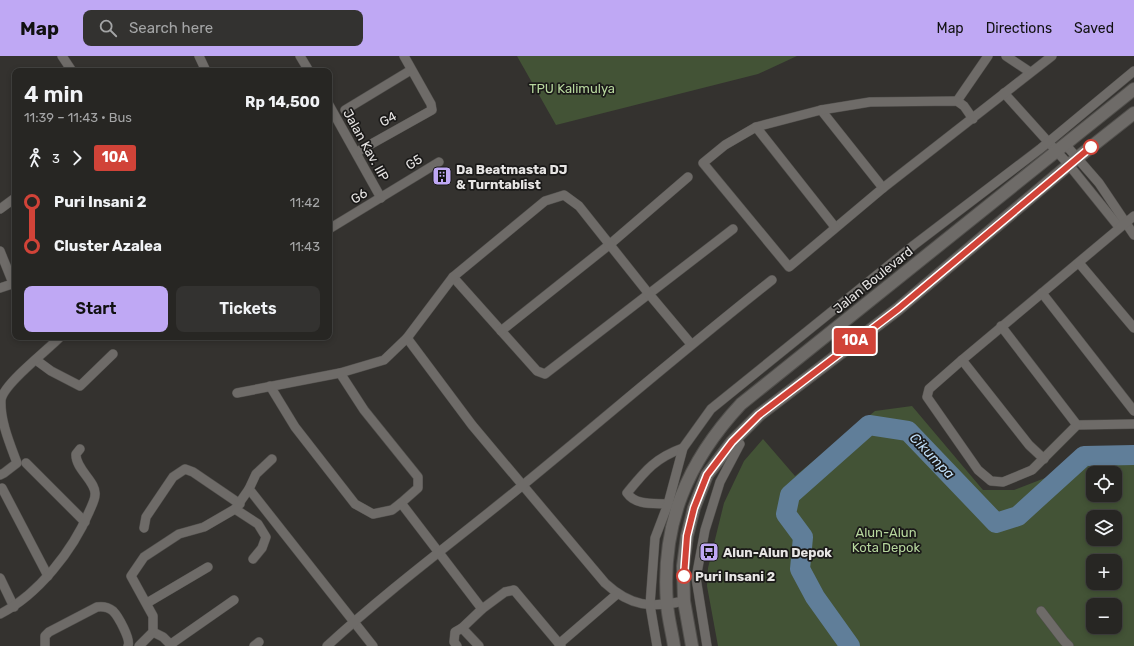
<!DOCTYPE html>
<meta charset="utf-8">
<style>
body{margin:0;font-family:Rubik,sans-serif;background:#333230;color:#f1f3f6;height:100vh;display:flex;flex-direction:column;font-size:15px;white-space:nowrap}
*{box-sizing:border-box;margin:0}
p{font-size:13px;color:#a4a5a6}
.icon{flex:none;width:22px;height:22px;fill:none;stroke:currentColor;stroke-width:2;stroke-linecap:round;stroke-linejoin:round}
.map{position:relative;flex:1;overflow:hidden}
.drawer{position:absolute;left:12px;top:12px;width:320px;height:272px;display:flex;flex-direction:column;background:#272623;border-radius:8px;box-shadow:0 2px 6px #0003,0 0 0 1px #434341}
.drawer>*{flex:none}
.badge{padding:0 8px;border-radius:3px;font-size:14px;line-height:26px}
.controls{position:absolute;left:1086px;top:410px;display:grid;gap:8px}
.controls a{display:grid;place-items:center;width:36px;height:36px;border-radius:8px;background:#272623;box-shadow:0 2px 6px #0003,0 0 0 1px #434341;font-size:20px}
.map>.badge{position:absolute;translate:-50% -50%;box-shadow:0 0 0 2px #fff}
.legs{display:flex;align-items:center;gap:6px;height:44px;padding:0 12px;font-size:13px}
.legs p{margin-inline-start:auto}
.headline{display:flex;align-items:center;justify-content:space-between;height:68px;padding:0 12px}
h1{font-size:22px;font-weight:600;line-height:30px}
.button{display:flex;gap:8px;margin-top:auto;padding:8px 12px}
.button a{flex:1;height:46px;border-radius:8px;background:#bfa8f4;color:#111;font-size:16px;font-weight:600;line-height:46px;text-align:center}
.button a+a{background:#333230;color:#f1f3f6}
ul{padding:0 12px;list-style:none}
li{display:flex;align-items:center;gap:14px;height:44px;font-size:15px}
li i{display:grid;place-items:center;width:6px;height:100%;margin:0 5px;background:currentColor}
li i::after{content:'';width:10px;height:10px;margin:-5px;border:3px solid;border-radius:50%;background:#272623}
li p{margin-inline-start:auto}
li:first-child i{background:linear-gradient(#0000 50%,currentColor 0)}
li:last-child i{background:linear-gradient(currentColor 50%,#0000 0)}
header{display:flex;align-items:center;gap:24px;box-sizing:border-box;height:56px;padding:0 20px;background:#bfa8f4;color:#111}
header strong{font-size:19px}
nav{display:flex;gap:22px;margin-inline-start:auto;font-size:14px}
.search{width:280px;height:36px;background:#333230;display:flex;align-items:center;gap:10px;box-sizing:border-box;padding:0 14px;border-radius:8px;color:#a4a5a6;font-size:15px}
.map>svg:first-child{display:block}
.green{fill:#435336;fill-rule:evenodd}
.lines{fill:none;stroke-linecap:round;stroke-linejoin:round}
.river{stroke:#607e99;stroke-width:20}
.minor-casing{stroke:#514f4c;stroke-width:10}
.secondary-casing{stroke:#514f4c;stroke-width:14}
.minor{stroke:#6e6b68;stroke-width:9}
.secondary{stroke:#6e6b68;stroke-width:12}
.line-1-casing{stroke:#fff;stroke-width:9}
.line-1{stroke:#d14338;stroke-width:6}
.stop-1-dot{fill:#fff;stroke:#d14338;stroke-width:2}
.labels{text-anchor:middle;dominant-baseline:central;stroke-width:3.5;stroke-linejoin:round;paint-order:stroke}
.park-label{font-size:13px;fill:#b6d69d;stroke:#1b1a19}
.street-label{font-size:13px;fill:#e7e5e4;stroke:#1b1a19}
.poi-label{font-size:13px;font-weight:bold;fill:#e7e5e4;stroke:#1b1a19;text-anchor:start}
.stop-label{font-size:13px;font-weight:bold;fill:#e7e5e4;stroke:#1b1a19;text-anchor:start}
.water-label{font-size:14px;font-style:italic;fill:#bfdef9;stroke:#1b1a19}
</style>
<header>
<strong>Map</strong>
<div class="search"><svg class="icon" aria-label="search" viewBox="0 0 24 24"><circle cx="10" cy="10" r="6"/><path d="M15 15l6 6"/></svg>Search here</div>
<nav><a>Map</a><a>Directions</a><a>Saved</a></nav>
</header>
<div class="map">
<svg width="1134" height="590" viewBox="0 0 1134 590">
<rect width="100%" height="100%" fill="#34322f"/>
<!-- green -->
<g class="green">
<polygon points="517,0 797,0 758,18 556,69"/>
<path d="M912,350L983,434H1014L1089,405L1134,391V590H718L707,530L708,512L724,447L744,405L763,383L795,420L875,355ZM1093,417H1115V439H1093ZM1093,461H1115V483H1093ZM1093,505H1115V527H1093ZM1093,549H1115V571H1093Z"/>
</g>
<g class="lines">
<!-- river -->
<polyline class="river" points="850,590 815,541 800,513 803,481 786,458 790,439 869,369 908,375 996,467 1018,460 1084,400 1134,399"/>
<defs>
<g id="minor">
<polyline points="62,0 72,15"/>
<polyline points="199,0 206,15"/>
<polyline points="300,0 309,15"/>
<polyline points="1006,0 1030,16"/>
<polyline points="1004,37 1069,109 1119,171"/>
<polyline points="957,45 988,0"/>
<polyline points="329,49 381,142"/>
<polyline points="345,54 411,14"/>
<polyline points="821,54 883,132"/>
<polyline points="973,63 964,50 957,45 870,46 821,54 756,71 725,89 703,107 789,211 883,132 1052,0"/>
<polyline points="756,71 835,171"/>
<polyline points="1065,88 1099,127 1134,179"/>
<polyline points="357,96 432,54 431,48 404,0"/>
<polyline points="0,153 15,142"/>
<polyline points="1134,160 962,304 929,333 927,341 978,414 991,425 1003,426 1032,414 1077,369 1134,368"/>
<polyline points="329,173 439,106"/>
<polyline points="0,195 13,227"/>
<polyline points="1079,207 1134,272"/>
<polyline points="453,221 537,315 545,318 733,173"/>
<polyline points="0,232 15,227"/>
<polyline points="1042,237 1134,355"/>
<polyline points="1001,270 1077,369"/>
<polyline points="501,275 609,189 688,121"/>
<path d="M407,282L472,369L605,527C631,551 651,552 684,545"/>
<polyline points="36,304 51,315 80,330 113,298"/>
<polyline points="962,304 1029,389 1044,403"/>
<polyline points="340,317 364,354 418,421 418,432 401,447 482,553 462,572 479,590"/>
<polyline points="270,330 295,371 355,448 373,458 392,454 401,447"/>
<polyline points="237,337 340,317 384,304 407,282 453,221 545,145 564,139 579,150 649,238 691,288"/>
<polyline points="272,403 256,418 249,433 373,590"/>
<polyline points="26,407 85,466"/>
<path d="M0,419L4,417L17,407C10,388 0,365 1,344C3,328 48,294 60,281"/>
<polyline points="2,432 48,520"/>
<path d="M668,448C654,447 636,450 627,437C645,415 655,402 683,392"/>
<polyline points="235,453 258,468 266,481 262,492 253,503"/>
<polyline points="144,472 146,461 173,421 185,413 193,416 240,448"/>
<polyline points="0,522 14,551"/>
<polyline points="147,547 208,511"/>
<polyline points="482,553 505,536 514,534 561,590"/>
<polyline points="1041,555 1064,585 1069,590"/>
<path d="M0,558C38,539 73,494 89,456C91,451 95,444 95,439C97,426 75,413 76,398L80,393"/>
<polyline points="153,576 163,581 172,590"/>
<polyline points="171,588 234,544"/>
<polyline points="559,588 617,538"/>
<path d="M45,590V580L49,576L97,551C103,550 108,551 113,555C118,560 131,583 128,590"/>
<polyline points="139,590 153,576 153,560 131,520 144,501 179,478 204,471 235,453 249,433"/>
<polyline points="254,590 259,586"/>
<path d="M327,590C389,533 457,483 523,429C606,361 687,291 772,224"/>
<polyline points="457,590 454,586 455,576 462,572"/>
<polyline points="657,590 650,549 655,482 668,448 683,392 711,353 914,189 1040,93 1134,15"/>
<polyline points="707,590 696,522 705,474 720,426 740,388"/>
</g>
<g id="secondary">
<path d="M674,590C672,576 668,562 667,548C661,468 687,406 741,348L1134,33"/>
<polyline points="692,590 684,545 683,510 687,480 694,452 707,419 732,386 759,359 898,253 1077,102 1134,57"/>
</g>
</defs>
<!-- minor casing -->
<use href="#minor" class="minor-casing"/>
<!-- secondary casing -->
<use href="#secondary" class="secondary-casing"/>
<!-- minor -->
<use href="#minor" class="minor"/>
<!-- secondary -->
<use href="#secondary" class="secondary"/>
</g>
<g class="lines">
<defs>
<polyline id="line-1" points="684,520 687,480 694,452 707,419 732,386 759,359 898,253 1091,91"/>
</defs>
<!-- line-1 casing -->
<use href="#line-1" class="line-1-casing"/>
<!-- line-1 -->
<use href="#line-1" class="line-1"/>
</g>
<!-- icons -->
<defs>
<symbol id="building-square" viewBox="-11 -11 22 22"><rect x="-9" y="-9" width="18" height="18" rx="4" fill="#bfa8f4" stroke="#1b1a19"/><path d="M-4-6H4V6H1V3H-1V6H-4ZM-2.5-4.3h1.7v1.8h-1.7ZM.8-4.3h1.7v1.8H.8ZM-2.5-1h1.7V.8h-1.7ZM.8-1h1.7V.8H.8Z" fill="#111"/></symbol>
<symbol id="bus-square" viewBox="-11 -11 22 22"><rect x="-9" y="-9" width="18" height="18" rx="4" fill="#bfa8f4" stroke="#1b1a19"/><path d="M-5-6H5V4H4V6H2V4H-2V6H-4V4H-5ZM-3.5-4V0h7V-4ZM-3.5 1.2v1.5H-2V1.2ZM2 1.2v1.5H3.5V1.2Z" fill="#111"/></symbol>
</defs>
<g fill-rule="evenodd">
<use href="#building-square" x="431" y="109" width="22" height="22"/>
<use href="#bus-square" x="698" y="485" width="22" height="22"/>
</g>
<!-- markers -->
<g class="stop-1-dot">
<circle cx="1091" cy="91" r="7"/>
<circle cx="684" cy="520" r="7"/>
</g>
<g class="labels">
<!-- park labels -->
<g class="park-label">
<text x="572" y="32">TPU Kalimulya</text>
<text x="886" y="476">Alun-Alun<tspan x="886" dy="15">Kota Depok</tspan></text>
</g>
<!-- street labels -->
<g class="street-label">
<text transform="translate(388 63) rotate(-29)">G4</text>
<text transform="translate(366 89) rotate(61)">Jalan Kav. IIP</text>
<text transform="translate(414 106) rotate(-32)">G5</text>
<text transform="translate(359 140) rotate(-31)">G6</text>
<text transform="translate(873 224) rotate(-39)">Jalan Boulevard</text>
</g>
<!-- poi labels -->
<g class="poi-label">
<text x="456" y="113">Da Beatmasta DJ<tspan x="456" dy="15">&amp; Turntablist</tspan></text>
<text x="723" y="496">Alun-Alun Depok</text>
</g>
<!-- stop labels -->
<g class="stop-label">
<text x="695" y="520">Puri Insani 2</text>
</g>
<!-- water labels -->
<g class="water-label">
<text transform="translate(932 400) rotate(46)">Cikumpa</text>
</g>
</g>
</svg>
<div class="controls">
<a><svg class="icon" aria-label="locate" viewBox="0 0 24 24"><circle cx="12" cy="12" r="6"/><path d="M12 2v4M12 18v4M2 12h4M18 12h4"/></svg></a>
<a><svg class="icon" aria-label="layers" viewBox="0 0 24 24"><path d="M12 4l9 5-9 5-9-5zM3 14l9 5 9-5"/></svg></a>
<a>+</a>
<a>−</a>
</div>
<b class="badge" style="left:855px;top:285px;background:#d14338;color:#fff">10A</b>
<section class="drawer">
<div class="headline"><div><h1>4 min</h1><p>11:39 – 11:43 · Bus</p></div><b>Rp 14,500</b></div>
<div class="legs"><svg class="icon" aria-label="walk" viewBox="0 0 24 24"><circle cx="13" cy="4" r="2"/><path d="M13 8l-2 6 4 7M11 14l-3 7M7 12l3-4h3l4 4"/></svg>3<svg class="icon" aria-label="forward" viewBox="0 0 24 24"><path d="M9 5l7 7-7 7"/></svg><b class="badge" style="background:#d14338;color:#fff">10A</b></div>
<ul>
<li><i style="color:#d14338"></i><b>Puri Insani 2</b><p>11:42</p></li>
<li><i style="color:#d14338"></i><b>Cluster Azalea</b><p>11:43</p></li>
</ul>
<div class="button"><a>Start</a><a>Tickets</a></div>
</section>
</div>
